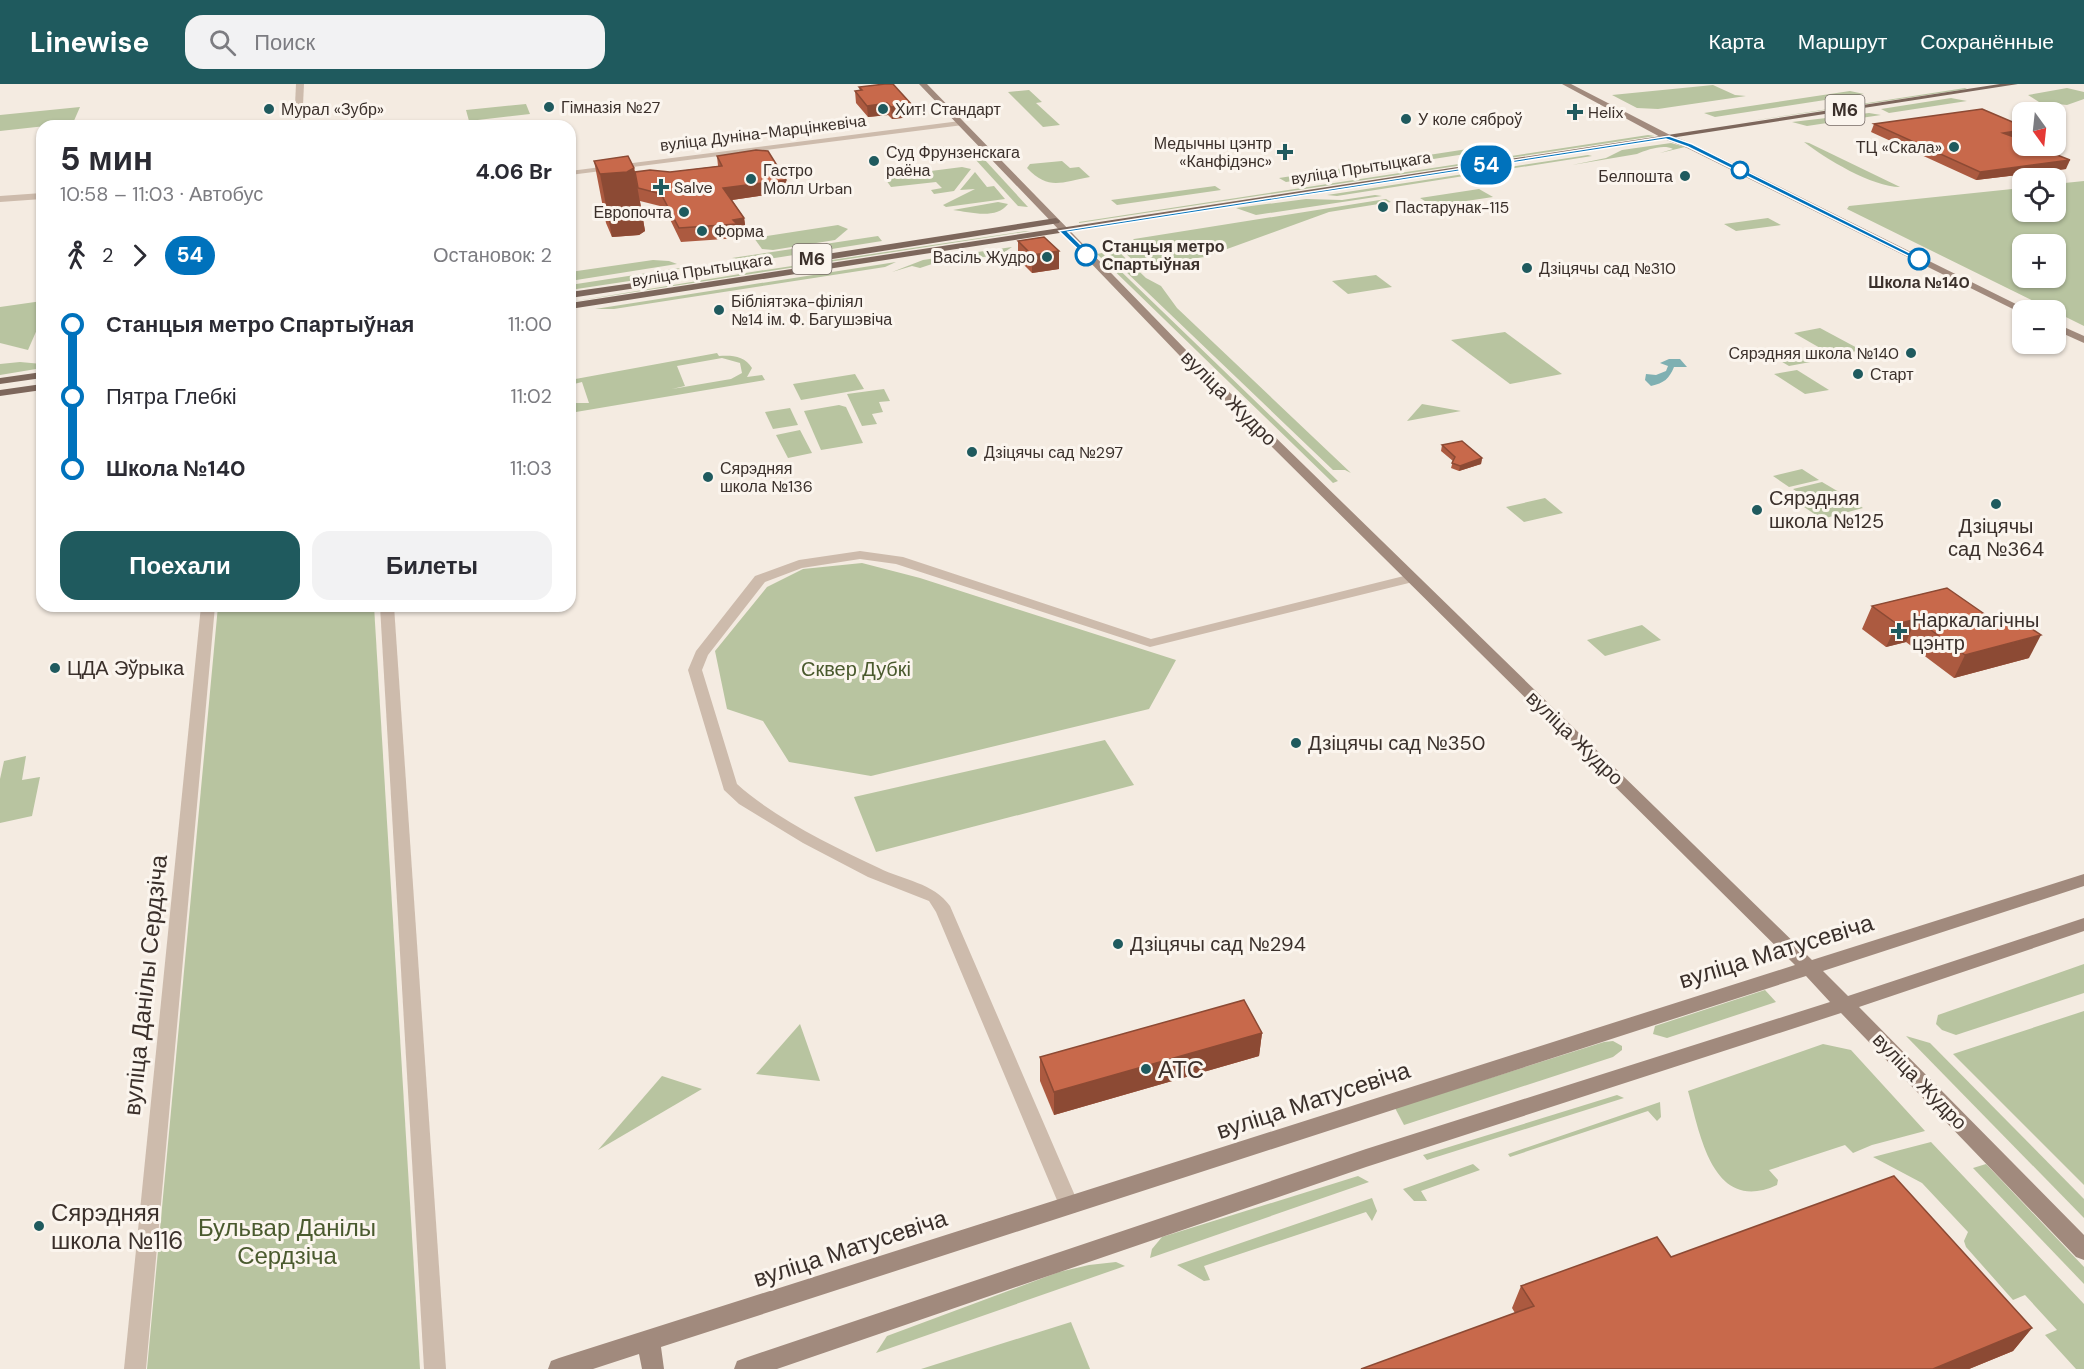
<!DOCTYPE html>
<html lang="ru">
<meta charset="utf-8">
<style>
body{margin:0;font-family:"DM Sans",sans-serif;background:#f2f2f3;color:#2b2b33;height:100vh;display:flex;flex-direction:column;font-size:22px;white-space:nowrap}
*{box-sizing:border-box;margin:0}
p{font-size:20px;color:#7c7c81}
.icon{flex:none;width:33px;height:33px;fill:none;stroke:currentColor;stroke-width:2;stroke-linecap:round;stroke-linejoin:round}
.map{position:relative;flex:1;overflow:hidden}
.drawer{position:absolute;left:36px;top:36px;width:540px;height:492px;display:flex;flex-direction:column;background:#fff;border-radius:18px;box-shadow:0 2px 4px #0004}
.drawer>*{flex:none}
.badge{padding:0 12px;border-radius:20px;font-size:21px;line-height:39px}
.needle{width:39px;rotate:165deg}
.controls{position:absolute;left:2012px;top:18px;display:grid;gap:12px}
.controls a{display:grid;place-items:center;width:54px;height:54px;border-radius:12px;background:#fff;box-shadow:0 2px 4px #0004;font-size:30px}
.map>.badge{position:absolute;translate:-50% -50%;box-shadow:0 0 0 3px #fff}
.legs{display:flex;align-items:center;gap:9px;height:66px;padding:0 24px;font-size:20px}
.legs p{margin-inline-start:auto}
.summary{display:flex;align-items:center;justify-content:space-between;height:102px;padding:0 24px}
h1{font-size:33px;font-weight:700;line-height:45px}
.primary-button{display:flex;gap:12px;margin-top:auto;padding:12px 24px}
.primary-button a{flex:1;height:69px;border-radius:18px;background:#1f5a5e;color:#fff;font-size:24px;font-weight:700;line-height:69px;text-align:center}
.primary-button a+a{background:#f2f2f3;color:#2b2b33}
ul{padding:0 24px;list-style:none}
li{display:flex;align-items:center;gap:21px;height:72px;font-size:22px}
li i{display:grid;place-items:center;width:9px;height:100%;margin:0 8px;background:currentColor}
li i::after{content:'';width:15px;height:15px;margin:-8px;border:4px solid;border-radius:50%;background:#fff}
li p{margin-inline-start:auto}
li:first-child i{background:linear-gradient(#0000 50%,currentColor 0)}
li:last-child i{background:linear-gradient(currentColor 50%,#0000 0)}
header{display:flex;align-items:center;gap:36px;box-sizing:border-box;height:84px;padding:0 30px;background:#1f5a5e;color:#fff}
header strong{font-size:28px}
nav{display:flex;gap:33px;margin-inline-start:auto;font-size:21px}
.search{width:420px;height:54px;background:#f2f2f3;display:flex;align-items:center;gap:15px;box-sizing:border-box;padding:0 21px;border-radius:18px;color:#7c7c81;font-size:22px}
.map>svg:first-child{display:block}
.green{fill:#b8c4a0;fill-rule:evenodd}
.water{fill:#7fb0b2}
.lines{fill:none;stroke-linecap:round;stroke-linejoin:round}
.minor{fill:#cdbbac;fill-rule:evenodd}
.tertiary{fill:#cdbbac;fill-rule:evenodd}
.secondary{fill:#a18a7d;fill-rule:evenodd}
.primary{fill:#7d675c;fill-rule:evenodd}
.wall{fill:#ac5a40}
.shaded-wall{fill:#8c4a34}
.building{fill:#c8694b;stroke:#8c4a34;stroke-width:1.5}
.line-1{fill:#0072bc;stroke:#fff;stroke-width:1.5}
.poi-dot{fill:#1f5a5e;stroke:#fbf5ee;stroke-width:2}
.stop-1-dot{fill:#fff;stroke:#0072bc;stroke-width:3}
.labels{text-anchor:middle;dominant-baseline:central;stroke-width:6;stroke-linejoin:round;paint-order:stroke}
.far-poi-label{font-size:16px;fill:#3b302b;stroke:#fbf5ee;text-anchor:start}
.far-street-label{font-size:16px;fill:#3b302b;stroke:#fbf5ee}
.far-stop-label{font-size:16px;font-weight:bold;fill:#3b302b;stroke:#fbf5ee;text-anchor:start}
.shield{fill:#fbf5ee;stroke:#756b66;stroke-width:1.5}
.shield-label{font-size:18px;font-weight:bold;fill:#3b302b}
.street-label{font-size:20px;fill:#3b302b;stroke:#fbf5ee}
.poi-label{font-size:20px;fill:#3b302b;stroke:#fbf5ee;text-anchor:start}
.park-label{font-size:20px;fill:#4a5a2e;stroke:#fbf5ee}
.near-street-label{font-size:24px;fill:#3b302b;stroke:#fbf5ee}
.near-poi-label{font-size:24px;fill:#3b302b;stroke:#fbf5ee;text-anchor:start}
.near-park-label{font-size:24px;fill:#4a5a2e;stroke:#fbf5ee}
</style>
<header>
<strong>Linewise</strong>
<div class="search"><svg class="icon" aria-label="search" viewBox="0 0 24 24"><circle cx="10" cy="10" r="6"/><path d="M15 15l6 6"/></svg>Поиск</div>
<nav><a>Карта</a><a>Маршрут</a><a>Сохранённые</a></nav>
</header>
<div class="map">
<svg width="2084" height="1285" viewBox="0 0 2084 1285">
<rect width="100%" height="100%" fill="#f4ebe1"/>
<!-- green -->
<g class="green">
<polygon points="1713,1 1735,11 1746,12 1658,25 1637,24 1612,11"/>
<polygon points="1965,4 1967,5 1738,39"/>
<polygon points="2067,4 2084,8 2084,15 2067,21 2039,18 2028,11"/>
<polygon points="1029,6 1042,18 1036,19 1060,41 1043,43 1008,8"/>
<polygon points="1850,7 1864,10 1715,33 1704,29"/>
<polygon points="1951,14 1967,17 1889,29 1881,25"/>
<polygon points="526,20 530,30 469,37 466,26"/>
<polygon points="80,23 73,39 0,47 0,31"/>
<polygon points="1869,29 1881,31 1807,42 1792,38"/>
<polygon points="1648,51 1655,52 1079,139 1079,138"/>
<path d="M1804,58L1809,59L1900,103C1872,103 1826,75 1804,58Z"/>
<path d="M1671,59L1685,63L1660,69L1673,65C1663,60 1647,66 1637,70L1572,81L1606,74L1622,66Z"/>
<polygon points="1487,62 1491,66 1286,98 1279,94"/>
<polygon points="1588,71 1592,72 1337,112 1327,111"/>
<polygon points="975,75 984,75 1028,123 1018,122"/>
<path d="M1062,77L1070,84L1079,83L1090,93C1061,98 1049,107 1027,84L1030,80Z"/>
<polygon points="962,83 971,85 954,107 934,110 931,106 942,104 936,98 891,103 884,93"/>
<polygon points="975,88 987,103 994,102 1005,115 946,123 943,121 975,105 960,106"/>
<path d="M2084,97V242L1847,125L1849,122L2022,104V128H2055V100ZM2022,160H2055V194H2022Z"/>
<polygon points="1215,102 1221,106 1117,121 1111,116"/>
<polygon points="1479,105 1493,113 1433,122 1420,114"/>
<polygon points="1375,111 1382,112 1256,131 1236,124 1306,115 1342,116"/>
<polygon points="1386,115 1391,118 1329,128 1205,173 1139,182 1122,166 1134,155"/>
<path d="M998,118L1008,120C996,136 970,128 953,126Z"/>
<polygon points="1768,134 1781,141 1736,147 1724,140"/>
<polygon points="838,141 848,145 835,156 773,166 762,165 754,154"/>
<polygon points="1026,147 1030,147 570,218 758,187"/>
<polygon points="878,152 882,157 756,177 732,174"/>
<polygon points="1012,163 1000,171 935,179 920,184 912,182 892,188 923,176"/>
<polygon points="1100,163 1117,166 1146,194 1161,202 1177,224 1351,389 1345,386 1333,386"/>
<polygon points="1102,169 1338,397 1333,399 1330,396 1097,170"/>
<polygon points="653,176 669,177 677,180 570,197 570,188"/>
<polygon points="896,178 885,183 614,225 595,225"/>
<polygon points="680,184 669,191 570,206 570,201"/>
<polygon points="1376,191 1392,203 1348,210 1332,197"/>
<polygon points="42,217 42,234 28,266 0,259 0,223"/>
<polygon points="1820,244 1861,266 1834,272 1794,249"/>
<polygon points="1505,248 1562,290 1510,300 1451,256"/>
<polygon points="1805,267 1821,276 1789,282 1774,273"/>
<path d="M717,269L719,272C732,271 745,272 752,284L747,293L762,291L765,296L570,329V319H589L582,298L570,301V296ZM722,274L740,279L742,289L731,295L672,305L685,302L677,282Z"/>
<polygon points="20,278 42,280 42,284 0,291 0,280"/>
<polygon points="1797,286 1829,306 1805,310 1774,290"/>
<polygon points="855,290 864,305 801,316 793,300"/>
<polygon points="884,305 890,317 879,318 883,328 872,330 877,340 862,342 847,310"/>
<polygon points="1422,320 1461,327 1407,337"/>
<polygon points="839,321 846,323 863,359 821,366 804,327"/>
<polygon points="790,324 798,341 773,345 765,328"/>
<polygon points="800,346 812,369 788,374 776,351"/>
<polygon points="1802,385 1819,396 1789,403 1773,392"/>
<polygon points="1822,398 1839,408 1809,416 1793,405"/>
<polygon points="1842,411 1863,424 1822,435 1801,421"/>
<polygon points="1545,414 1563,429 1524,438 1506,423"/>
<polygon points="862,479 920,494 1176,576 1149,625 871,692 789,678 763,637 727,625 715,567 767,503 803,485"/>
<polygon points="218,522 374,522 420,1285 147,1285"/>
<polygon points="1642,541 1661,556 1605,572 1587,556"/>
<polygon points="1105,656 1134,701 876,768 854,713"/>
<polygon points="26,672 22,696 40,693 32,732 0,739 0,695 4,677"/>
<polygon points="2084,880 2084,909 1956,951 1942,946 1936,940 1938,931"/>
<polygon points="1765,906 1776,918 1667,954 1653,950 1655,942"/>
<polygon points="2084,927 2084,1101 1953,970"/>
<polygon points="800,940 820,997 756,990"/>
<polygon points="1906,952 1930,959 2084,1115 2084,1134"/>
<polygon points="1613,957 1622,962 1622,966 1613,973 1404,1041 1395,1024 1604,958"/>
<path d="M1823,960L1851,966L1925,1047L1872,1061L1853,1069L1845,1061L1769,1086L1778,1096L1777,1101C1712,1131 1700,1049 1688,1007Z"/>
<polygon points="662,992 702,1005 598,1066"/>
<polygon points="1617,1011 1624,1014 1427,1076 1423,1071"/>
<polygon points="1660,1018 1661,1033 1657,1037 1648,1027 1510,1073 1508,1070"/>
<polygon points="1931,1058 2084,1220 2084,1285 2076,1285 2045,1251 2057,1246 2025,1211 2013,1216 1966,1163 1964,1157 1968,1148 1922,1099 1873,1073"/>
<polygon points="1473,1080 1480,1086 1421,1107 1427,1117 1414,1117 1403,1105"/>
<polygon points="1986,1080 2084,1183 2084,1200 1973,1084"/>
<polygon points="1358,1092 1369,1098 1150,1174 1152,1165 1162,1153"/>
<polygon points="1372,1114 1377,1127 1372,1137 1366,1128 1204,1182 1210,1196 1204,1197 1177,1181"/>
<polygon points="1116,1178 1125,1182 876,1269 887,1252 1059,1188 1089,1181"/>
<polygon points="1071,1238 1090,1285 921,1285"/>
</g>
<!-- water -->
<path class="water" d="M1669,275H1680L1687,283H1674C1669,295 1664,299 1651,302L1645,296L1646,290L1656,291L1666,287L1668,282L1660,279Z"/>
<g class="lines">
<!-- minor -->
<path class="minor" d="M860,467L903,473L1151,555L1412,490L1419,494L1417,497L1150,563L896,480L860,475L802,484L765,498L708,571L702,586L737,700C773,733 834,763 879,784C903,796 934,799 950,822L1079,1121L1076,1128L1069,1130L1062,1128L1059,1121L936,828L929,817L868,793L803,759L739,720L724,706L688,586L696,567L755,492L799,476Z"/>
<!-- tertiary -->
<g class="tertiary">
<polygon points="296,0 304,0 302,42 294,42"/>
<polygon points="960,37 963,41 570,91 570,87"/>
<polygon points="42,109 42,115 0,118 0,112"/>
<polygon points="201,522 215,522 146,1285 124,1285"/>
<polygon points="380,522 394,522 446,1285 424,1285"/>
</g>
<!-- secondary -->
<g class="secondary">
<polygon points="919,0 927,0 1188,268 1812,876 2084,790 2084,802 1823,887 1848,912 2084,834 2084,847 1859,923 2084,1151 2084,1176 2076,1173 1841,929 1366,1083 777,1285 734,1285 737,1277 745,1274 1366,1065 1830,918 1806,892 661,1263 664,1285 642,1285 639,1270 593,1285 548,1285 551,1277 559,1274 1795,881 1180,272"/>
<polygon points="1562,0 1571,0 1670,51 1693,60 2028,226 2019,228 1687,64 1664,55"/>
<polygon points="2055,239 2084,252 2084,259 2055,246"/>
</g>
<!-- primary -->
<g class="primary">
<polygon points="2000,0 2018,0 570,225 570,219"/>
<polygon points="1056,134 1060,137 1059,139 801,180 796,177 801,174"/>
<polygon points="647,197 652,200 650,202 570,214 570,208"/>
<polygon points="42,288 42,294 0,300 0,294"/>
<polygon points="42,300 42,306 0,312 0,306"/>
</g>
</g>
<!-- wall -->
<g class="wall">
<polygon points="859,3 912,33 892,35 888,31 868,33 856,19 855,7 860,7"/>
<polygon points="1874,40 2018,55 2066,85 1976,96 1871,48"/>
<polygon points="717,72 786,96 787,108 732,116 744,134 746,147 738,149 739,154 681,158 664,123 640,117 645,147 639,151 612,153 606,139 594,77 634,84 635,88 670,88 718,82"/>
<polygon points="1018,157 1059,185 1032,189 1018,175"/>
<polygon points="1442,361 1482,374 1481,380 1459,387 1451,384 1453,377 1441,367"/>
<polygon points="1947,504 2029,574 1954,594 1906,558 1886,563 1862,545 1872,522"/>
<polygon points="1262,949 1259,972 1054,1031 1040,997 1040,973"/>
<polygon points="1671,1173 2032,1244 2013,1267 1969,1285 1361,1285 1515,1229 1512,1224 1521,1202"/>
</g>
<!-- shaded-wall -->
<g class="shaded-wall">
<polygon points="887,19 888,31 868,33 867,22"/>
<polygon points="912,21 912,33 892,35 891,23"/>
<polygon points="2022,46 2022,54 2000,57 2003,49"/>
<polygon points="2070,76 2066,85 1976,96 1980,88"/>
<polygon points="634,84 645,147 639,151 612,153 600,90"/>
<polygon points="786,96 787,108 725,117 723,104"/>
<polygon points="744,134 746,147 738,149 737,140 733,136"/>
<polygon points="1059,167 1059,185 1032,189 1032,171"/>
<polygon points="1482,374 1481,380 1459,387 1460,382"/>
<polygon points="1916,535 1906,558 1886,563 1897,540"/>
<polygon points="2041,551 2029,574 1954,594 1965,571"/>
<polygon points="1262,949 1259,972 1054,1031 1054,1008"/>
<polygon points="2032,1244 2013,1267 1969,1285 1933,1285"/>
</g>
<!-- building -->
<g class="building">
<polygon points="885,0 893,0 912,21 891,23 887,19 867,22 855,7 862,6 859,3"/>
<polygon points="1982,25 2022,42 2022,46 2003,49 2022,56 2022,62 2034,62 2070,76 1980,88 1874,40"/>
<polygon points="756,66 768,67 786,96 723,104 744,134 733,136 737,140 679,144 661,110 638,104 635,88 650,86 670,88 722,82 717,72"/>
<polygon points="628,72 634,84 627,88 600,90 594,77"/>
<polygon points="1044,153 1059,167 1032,171 1018,157"/>
<polygon points="1462,357 1482,374 1460,382 1452,379 1455,373 1442,361"/>
<polygon points="1947,504 1996,538 2014,533 2041,551 1965,571 1916,535 1897,540 1872,522"/>
<polygon points="1244,916 1262,949 1054,1008 1040,973"/>
<polygon points="1894,1092 2032,1244 1933,1285 1361,1285 1534,1222 1521,1202 1657,1153 1671,1173"/>
</g>
<!-- line-1 -->
<polygon class="line-1" points="1669,52 1692,60 1922,175 1916,176 1688,63 1666,55 1068,148 1089,169 1086,173 1059,147"/>
<!-- markers -->
<g class="poi-dot">
<circle cx="549" cy="23" r="6"/>
<circle cx="269" cy="25" r="6"/>
<circle cx="883" cy="25" r="6"/>
<path d="M1572 19h6v6h6v6h-6v6h-6v-6h-6v-6h6z"/>
<circle cx="1406" cy="35" r="6"/>
<circle cx="1954" cy="63" r="6"/>
<path d="M1282 59h6v6h6v6h-6v6h-6v-6h-6v-6h6z"/>
<circle cx="874" cy="77" r="6"/>
<circle cx="1685" cy="92" r="6"/>
<circle cx="751" cy="95" r="6"/>
<path d="M658 94h6v6h6v6h-6v6h-6v-6h-6v-6h6z"/>
<circle cx="1383" cy="123" r="6"/>
<circle cx="684" cy="128" r="6"/>
<circle cx="702" cy="147" r="6"/>
<circle cx="1047" cy="173" r="6"/>
<circle cx="1527" cy="184" r="6"/>
<circle cx="719" cy="226" r="6"/>
<circle cx="1911" cy="269" r="6"/>
<circle cx="1858" cy="290" r="6"/>
<circle cx="972" cy="368" r="6"/>
<circle cx="708" cy="393" r="6"/>
<circle cx="1996" cy="420" r="6"/>
<circle cx="1757" cy="426" r="6"/>
<path d="M1896 538h6v6h6v6h-6v6h-6v-6h-6v-6h6z"/>
<circle cx="55" cy="584" r="6"/>
<circle cx="1296" cy="659" r="6"/>
<circle cx="1118" cy="860" r="6"/>
<circle cx="1146" cy="985" r="6"/>
<circle cx="39" cy="1142" r="6"/>
</g>
<g class="stop-1-dot">
<circle cx="1740" cy="86" r="8"/>
<circle cx="1086" cy="171" r="10"/>
<circle cx="1919" cy="175" r="10"/>
</g>
<g class="labels">
<!-- far-poi labels -->
<g class="far-poi-label">
<text x="561" y="23">Гімназія №27</text>
<text x="281" y="25">Мурал «Зубр»</text>
<text x="895" y="25">Хит! Стандарт</text>
<text x="1588" y="28">Helix</text>
<text x="1418" y="35">У коле сяброў</text>
<text x="1272" y="59" text-anchor="end">Медычны цэнтр<tspan x="1272" dy="18">«Канфідэнс»</tspan></text>
<text x="1942" y="63" text-anchor="end">ТЦ «Скала»</text>
<text x="886" y="68">Суд Фрунзенскага<tspan x="886" dy="18">раёна</tspan></text>
<text x="763" y="86">Гастро<tspan x="763" dy="18">Молл Urban</tspan></text>
<text x="1673" y="92" text-anchor="end">Белпошта</text>
<text x="674" y="103">Salve</text>
<text x="1395" y="123">Пастарунак-115</text>
<text x="672" y="128" text-anchor="end">Европочта</text>
<text x="714" y="147">Форма</text>
<text x="1035" y="173" text-anchor="end">Васіль Жудро</text>
<text x="1539" y="184">Дзіцячы сад №310</text>
<text x="731" y="217">Бібліятэка-філіял<tspan x="731" dy="18">№14 ім. Ф. Багушэвіча</tspan></text>
<text x="1899" y="269" text-anchor="end">Сярэдняя школа №140</text>
<text x="1870" y="290">Старт</text>
<text x="984" y="368">Дзіцячы сад №297</text>
<text x="720" y="384">Сярэдняя<tspan x="720" dy="18">школа №136</tspan></text>
</g>
<!-- far-street labels -->
<g class="far-street-label">
<text transform="translate(763 49) rotate(-7)">вуліца Дуніна-Марцінкевіча</text>
<text transform="translate(1361 84) rotate(-9)">вуліца Прытыцкага</text>
<text transform="translate(702 186) rotate(-9)">вуліца Прытыцкага</text>
</g>
<!-- far-stop labels -->
<g class="far-stop-label">
<text x="1102" y="162">Станцыя метро<tspan x="1102" dy="18">Спартыўная</tspan></text>
<text x="1919" y="198" text-anchor="middle">Школа №140</text>
</g>
<!-- shield labels -->
<g class="shield">
<rect x="1825.5" y="11" width="39" height="30" rx="4.5"/>
<rect x="792.5" y="160" width="39" height="30" rx="4.5"/>
</g>
<g class="shield-label">
<text x="1845" y="26">М6</text>
<text x="812" y="175">М6</text>
</g>
<!-- street labels -->
<g class="street-label">
<text transform="translate(1229 314) rotate(45)">вуліца Жудро</text>
<text transform="translate(1575 654) rotate(44)">вуліца Жудро</text>
<text transform="translate(1920 997) rotate(46)">вуліца Жудро</text>
</g>
<!-- poi labels -->
<g class="poi-label">
<text x="1769" y="414">Сярэдняя<tspan x="1769" dy="23">школа №125</tspan></text>
<text x="1996" y="442" text-anchor="middle">Дзіцячы<tspan x="1996" dy="23">сад №364</tspan></text>
<text x="1912" y="536">Наркалагічны<tspan x="1912" dy="23">цэнтр</tspan></text>
<text x="67" y="584">ЦДА Эўрыка</text>
<text x="1308" y="659">Дзіцячы сад №350</text>
<text x="1130" y="860">Дзіцячы сад №294</text>
</g>
<!-- park labels -->
<g class="park-label">
<text x="856" y="585">Сквер Дубкі</text>
</g>
<!-- near-street labels -->
<g class="near-street-label">
<text transform="translate(1776 867) rotate(-17)">вуліца Матусевіча</text>
<text transform="translate(145 901) rotate(-84)">вуліца Данілы Сердзіча</text>
<text transform="translate(1313 1016) rotate(-18)">вуліца Матусевіча</text>
<text transform="translate(850 1164) rotate(-18)">вуліца Матусевіча</text>
</g>
<!-- near-poi labels -->
<g class="near-poi-label">
<text x="1158" y="985">АТС</text>
<text x="51" y="1128">Сярэдняя<tspan x="51" dy="28">школа №116</tspan></text>
</g>
<!-- near-park labels -->
<g class="near-park-label">
<text x="287" y="1143">Бульвар Данілы<tspan x="287" dy="28">Сердзіча</tspan></text>
</g>
</g>
</svg>
<div class="controls">
<a><svg class="needle" viewBox="-14 -14 28 28"><path d="M0-13l5 13h-10z" fill="#e53935"/><path d="M0 13l5-13h-10z" fill="#7c7c81"/></svg></a>
<a><svg class="icon" aria-label="locate" viewBox="0 0 24 24"><circle cx="12" cy="12" r="6"/><path d="M12 2v4M12 18v4M2 12h4M18 12h4"/></svg></a>
<a>+</a>
<a>−</a>
</div>
<b class="badge" style="left:1486px;top:81px;background:#0072bc;color:#fff">54</b>
<section class="drawer">
<div class="summary"><div><h1>5 мин</h1><p>10:58 – 11:03 · Автобус</p></div><b>4.06 Br</b></div>
<div class="legs"><svg class="icon" aria-label="walk" viewBox="0 0 24 24"><circle cx="13" cy="4" r="2"/><path d="M13 8l-2 6 4 7M11 14l-3 7M7 12l3-4h3l4 4"/></svg>2<svg class="icon" aria-label="forward" viewBox="0 0 24 24"><path d="M9 5l7 7-7 7"/></svg><b class="badge" style="background:#0072bc;color:#fff">54</b><p>Остановок: 2</p></div>
<ul>
<li><i style="color:#0072bc"></i><b>Станцыя метро Спартыўная</b><p>11:00</p></li>
<li><i style="color:#0072bc"></i><span>Пятра Глебкі</span><p>11:02</p></li>
<li><i style="color:#0072bc"></i><b>Школа №140</b><p>11:03</p></li>
</ul>
<div class="primary-button"><a>Поехали</a><a>Билеты</a></div>
</section>
</div>
